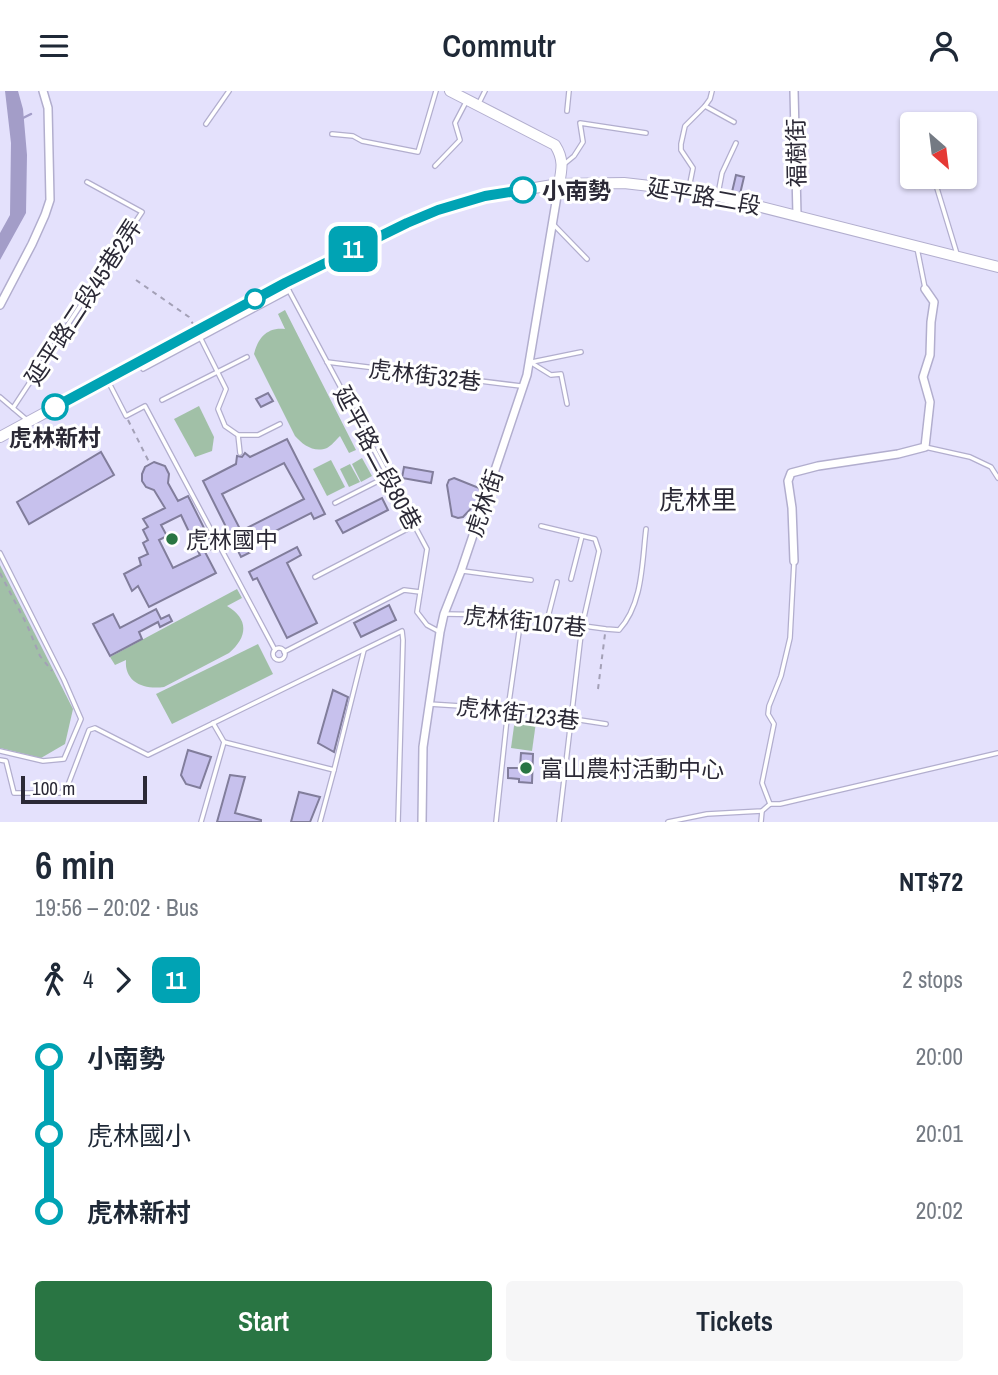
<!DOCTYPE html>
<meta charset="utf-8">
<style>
body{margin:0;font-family:"Archivo Narrow","Noto Sans TC",sans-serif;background:#f6f6f7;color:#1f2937;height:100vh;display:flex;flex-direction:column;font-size:26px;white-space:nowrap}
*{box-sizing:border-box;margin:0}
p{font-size:23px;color:#747a83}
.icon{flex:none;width:38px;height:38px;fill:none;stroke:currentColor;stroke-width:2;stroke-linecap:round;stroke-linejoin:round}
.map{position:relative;height:731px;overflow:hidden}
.panel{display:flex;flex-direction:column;background:#fff;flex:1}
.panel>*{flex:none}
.badge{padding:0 14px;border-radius:10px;font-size:24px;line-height:46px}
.needle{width:46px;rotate:152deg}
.fabs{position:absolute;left:900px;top:21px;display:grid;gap:14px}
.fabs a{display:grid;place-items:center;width:77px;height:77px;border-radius:7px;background:#fff;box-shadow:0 2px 5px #0004;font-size:35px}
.scale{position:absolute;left:21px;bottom:18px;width:126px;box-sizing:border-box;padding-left:7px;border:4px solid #2b2936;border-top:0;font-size:19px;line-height:24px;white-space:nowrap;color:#2b2936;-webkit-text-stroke:5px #fff;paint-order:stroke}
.map>.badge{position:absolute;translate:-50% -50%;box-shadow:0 0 0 4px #fff}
.legs{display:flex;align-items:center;gap:10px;height:77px;padding:0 35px;font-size:23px}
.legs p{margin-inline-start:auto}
.overview{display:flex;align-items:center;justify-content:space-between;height:119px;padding:0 35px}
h1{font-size:38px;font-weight:600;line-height:52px}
.button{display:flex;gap:14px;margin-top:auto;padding:14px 35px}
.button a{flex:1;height:80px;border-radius:7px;background:#297543;color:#fff;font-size:28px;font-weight:600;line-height:80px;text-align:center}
.button a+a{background:#f6f6f7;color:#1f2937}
ul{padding:0 35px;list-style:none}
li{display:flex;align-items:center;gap:24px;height:77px;font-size:26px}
li i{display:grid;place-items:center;width:10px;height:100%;margin:0 9px;background:currentColor}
li i::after{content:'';width:18px;height:18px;margin:-9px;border:5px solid;border-radius:50%;background:#fff}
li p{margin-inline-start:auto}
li:first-child i{background:linear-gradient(#0000 50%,currentColor 0)}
li:last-child i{background:linear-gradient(currentColor 50%,#0000 0)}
header{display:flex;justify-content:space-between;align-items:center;height:91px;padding:0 35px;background:#fff;font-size:32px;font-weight:600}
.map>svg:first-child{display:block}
.green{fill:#a1c0a7}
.water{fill:#a39dc8}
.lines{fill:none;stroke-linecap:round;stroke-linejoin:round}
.stream{stroke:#a39dc8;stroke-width:2.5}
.building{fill:#c7c1ed;stroke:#817d9b;stroke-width:2;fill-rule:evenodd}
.lane-casing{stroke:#b2aece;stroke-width:6}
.street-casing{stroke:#b2aece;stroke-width:10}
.secondary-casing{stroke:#b2aece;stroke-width:12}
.path{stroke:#a3a0b6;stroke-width:2;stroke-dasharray:5 5;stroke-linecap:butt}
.lane{stroke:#fff;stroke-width:3.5}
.street{stroke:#fff;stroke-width:7}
.secondary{stroke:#fff;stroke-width:10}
.line-1-casing{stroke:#fff;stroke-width:16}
.line-1{stroke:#00a3b4;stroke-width:10}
.stop-1-dot{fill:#fff;stroke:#00a3b4;stroke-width:3.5}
.poi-dot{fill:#297543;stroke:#fff;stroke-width:2.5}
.labels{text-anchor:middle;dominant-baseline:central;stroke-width:6;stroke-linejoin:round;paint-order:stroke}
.street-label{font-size:23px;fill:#2b2936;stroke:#fff}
.stop-label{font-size:23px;font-weight:bold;fill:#2b2936;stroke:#fff;text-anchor:start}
.poi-label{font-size:23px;fill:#2b2936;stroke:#fff;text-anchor:start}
.quarter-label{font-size:26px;fill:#2b2936;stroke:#fff}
</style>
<header><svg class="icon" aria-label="menu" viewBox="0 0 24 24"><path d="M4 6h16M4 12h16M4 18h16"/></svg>Commutr<svg class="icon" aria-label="person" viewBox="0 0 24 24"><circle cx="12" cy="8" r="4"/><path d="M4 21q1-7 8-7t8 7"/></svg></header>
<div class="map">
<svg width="998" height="731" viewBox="0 0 998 731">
<rect width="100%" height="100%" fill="#e4e1fc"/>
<!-- green -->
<g class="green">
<path d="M285,219L356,359L349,362L340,345C336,349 331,355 327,357C314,362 303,354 295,345L254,263C258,247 267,236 285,238L278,223Z"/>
<polygon points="199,315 214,346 212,360 195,366 174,328"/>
<polygon points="362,367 372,385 361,391 352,373"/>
<polygon points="331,369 345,396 327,405 313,378"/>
<polygon points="350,373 360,391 349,396 340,378"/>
<polygon points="0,474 73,618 65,653 41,667 0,657"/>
<path d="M237,498L242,507L227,515C249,528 248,546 229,562L164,596C144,599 124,591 126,569L115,574L110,566Z"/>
<polygon points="258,553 273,583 172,633 156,603"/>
<polygon points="515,628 536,631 532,660 511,657"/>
</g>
<!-- water -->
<polygon class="water" points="5,0 18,0 23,18 27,64 26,122 0,169 0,142 10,124 11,52"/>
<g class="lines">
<!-- stream -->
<polyline class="stream" points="23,27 31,23"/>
</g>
<!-- building -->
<g class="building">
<polygon points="736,84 744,86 740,103 732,101"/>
<polygon points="268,302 273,310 261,316 256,308"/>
<path d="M287,348L325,423L314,428L311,422L248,454L251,461L241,466L203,390L236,373L237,365L242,366L245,362L250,366ZM284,372L304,408L241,440L222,403Z"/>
<polygon points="101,361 114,384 29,433 17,411"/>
<path d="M154,371L165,375L169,383L168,392L178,410L188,405L214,457L205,461L216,482L149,516L138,495L132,500L124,483L141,474L139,467L148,463L143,452L148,449L143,439L148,436L143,428L165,417L154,399L146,396L142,390V383L145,376ZM181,424L200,464L173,477L159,449L167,445L161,434Z"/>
<polygon points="404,376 433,381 431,392 402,387"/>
<polygon points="454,387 479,397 481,401 478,410 463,426 458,427 452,425 447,394 449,389"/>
<polygon points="382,407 388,419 343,442 336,430"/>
<polygon points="297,456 301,464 287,472 317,532 287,547 257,487 253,489 249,481"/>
<polygon points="389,514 396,529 361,546 354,532"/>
<polygon points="156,518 161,528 169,524 172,530 160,536 158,531 139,541 142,548 110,565 93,533 113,523 120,537"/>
<polygon points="333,599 348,606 334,661 318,652"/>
<polygon points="188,659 211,666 200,697 186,693 181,684"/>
<polygon points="521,662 533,663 532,692 519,691 519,688 508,687 508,677 520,677"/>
<polygon points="230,684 245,686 235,722 261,729 261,731 217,731"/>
<polygon points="299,701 320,706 310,731 291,731"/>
</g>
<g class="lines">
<defs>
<g id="lane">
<polyline points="478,14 485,0"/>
<polyline points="705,15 734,31"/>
<polyline points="567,20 569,0"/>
<polyline points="206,33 229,0"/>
<polyline points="332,43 353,45 362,50 418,61 436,0"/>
<polyline points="563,74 574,65 583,51 580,32 646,42"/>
<polyline points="435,75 460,49 455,32 466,11"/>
<polyline points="964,84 970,81"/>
<polyline points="689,97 693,77 681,59 681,53 685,35 705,15 710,8 712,0"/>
<polyline points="718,103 722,82 736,52"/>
<polyline points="554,134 587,168"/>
<polyline points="917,157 925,197"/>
<polyline points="957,163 936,94 959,86"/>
<polyline points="286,194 427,458 417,521 427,534 440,541"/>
<polyline points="197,240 226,298 218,318 225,335 238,344 240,362"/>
<polyline points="327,271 521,295"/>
<polyline points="530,271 551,284 561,283 567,313"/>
<polyline points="532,271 581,261"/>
<polyline points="140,272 143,278 289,200"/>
<polyline points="108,290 126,325 145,315 275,559"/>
<polyline points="0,306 27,329"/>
<polyline points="162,309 247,266"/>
<polyline points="13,317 142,121 87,91"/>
<polyline points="239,344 258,344 280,333"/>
<polyline points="925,356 970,366 991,376 998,387"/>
<polyline points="335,412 388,385"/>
<polyline points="541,435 595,448 599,460 582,535 559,731"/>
<polyline points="0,462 64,589 81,628 64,668 43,670 0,660"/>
<polyline points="463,480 531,489"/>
<polyline points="315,486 415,434"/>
<polyline points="571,488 582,445"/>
<path d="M444,523L502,524L606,538L619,539C643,513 642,471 646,438"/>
<polyline points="547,530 557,491"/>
<circle cx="279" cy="563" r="6"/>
<polyline points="284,561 404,499 420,501"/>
<polyline points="429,613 508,618 606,633"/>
<polyline points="224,651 334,679 364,559"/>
<polyline points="0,669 6,670 14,702 61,702 68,694 89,639 95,637 148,664 402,540 403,549 398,731"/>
<polyline points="770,713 762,692 774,633 768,623 769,615 781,585 790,547 794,471"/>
<polyline points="770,713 780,713 998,662"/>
<polyline points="201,731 224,651 213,632"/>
<polyline points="320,731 334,679"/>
<polyline points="496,731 508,618 521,527"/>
<polyline points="668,731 707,723 762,720 770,713"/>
<polyline points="761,731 762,720"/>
</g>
<g id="street">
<polyline points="794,0 797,124"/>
<polyline points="0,214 32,153 45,124 50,109 48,17 43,0"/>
<polyline points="794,470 792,417 788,390 791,382 818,375 898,363 925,356 930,311 923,286 930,264 931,231 934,211 925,198"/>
<polyline points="422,731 423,656 440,541 444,523 461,480 527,284 559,93"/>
</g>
<g id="secondary">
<path d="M450,0L555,54C564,68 562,78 559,93"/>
<polyline points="0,346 285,192 406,132 438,119 485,105 559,93 624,92 702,101 998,176"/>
</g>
</defs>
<!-- lane casing -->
<use href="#lane" class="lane-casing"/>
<!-- street casing -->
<use href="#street" class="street-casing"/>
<!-- secondary casing -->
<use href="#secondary" class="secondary-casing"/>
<!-- path -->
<g class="path">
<polyline points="136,189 189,226 193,233"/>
<polyline points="128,329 150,373"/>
<polyline points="0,482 27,534 40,565 52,580"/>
<polyline points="598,598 605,543"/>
</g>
<!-- lane -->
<use href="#lane" class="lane"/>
<!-- street -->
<use href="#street" class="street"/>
<!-- secondary -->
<use href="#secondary" class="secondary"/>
</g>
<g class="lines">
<defs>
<polyline id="line-1" points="55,316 285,192 407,132 438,119 485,105 523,99"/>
</defs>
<!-- line-1 casing -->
<use href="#line-1" class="line-1-casing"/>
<!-- line-1 -->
<use href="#line-1" class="line-1"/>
</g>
<!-- markers -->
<g class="stop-1-dot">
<circle cx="523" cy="99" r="12"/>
<circle cx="255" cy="208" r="9"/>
<circle cx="55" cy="316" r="12"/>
</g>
<g class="poi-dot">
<circle cx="172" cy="448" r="7"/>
<circle cx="526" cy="677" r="7"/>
</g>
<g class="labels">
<!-- street labels -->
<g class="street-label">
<text transform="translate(796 62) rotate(-91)">福樹街</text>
<text transform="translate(704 105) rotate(10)">延平路二段</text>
<text transform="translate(83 211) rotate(-57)">延平路二段45巷2弄</text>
<text transform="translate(425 284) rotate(7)">虎林街32巷</text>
<text transform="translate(378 367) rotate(62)">延平路二段80巷</text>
<text transform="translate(484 412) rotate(-71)">虎林街</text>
<text transform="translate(525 530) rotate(6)">虎林街107巷</text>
<text transform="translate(518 622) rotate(7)">虎林街123巷</text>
</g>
<!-- stop labels -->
<g class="stop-label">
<text x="542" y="99">小南勢</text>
<text x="55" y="346" text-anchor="middle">虎林新村</text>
</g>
<!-- poi labels -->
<g class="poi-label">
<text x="186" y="448">虎林國中</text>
<text x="540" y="677">富山農村活動中心</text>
</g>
<!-- quarter labels -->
<g class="quarter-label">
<text x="698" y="408">虎林里</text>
</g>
</g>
</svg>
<div class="fabs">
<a><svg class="needle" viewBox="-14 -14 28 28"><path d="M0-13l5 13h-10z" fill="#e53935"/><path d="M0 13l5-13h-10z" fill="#747a83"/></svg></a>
</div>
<div class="scale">100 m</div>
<b class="badge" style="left:353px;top:158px;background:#00a3b4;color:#fff">11</b>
</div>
<section class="panel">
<div class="overview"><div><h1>6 min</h1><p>19:56 – 20:02 · Bus</p></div><b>NT$72</b></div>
<div class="legs"><svg class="icon" aria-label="walk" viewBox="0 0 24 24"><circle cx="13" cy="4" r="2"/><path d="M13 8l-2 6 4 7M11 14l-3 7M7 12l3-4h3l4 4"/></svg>4<svg class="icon" aria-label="forward" viewBox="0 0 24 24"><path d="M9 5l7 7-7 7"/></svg><b class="badge" style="background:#00a3b4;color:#fff">11</b><p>2 stops</p></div>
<ul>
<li><i style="color:#00a3b4"></i><b>小南勢</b><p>20:00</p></li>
<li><i style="color:#00a3b4"></i><span>虎林國小</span><p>20:01</p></li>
<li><i style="color:#00a3b4"></i><b>虎林新村</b><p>20:02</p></li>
</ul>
<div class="button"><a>Start</a><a>Tickets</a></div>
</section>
